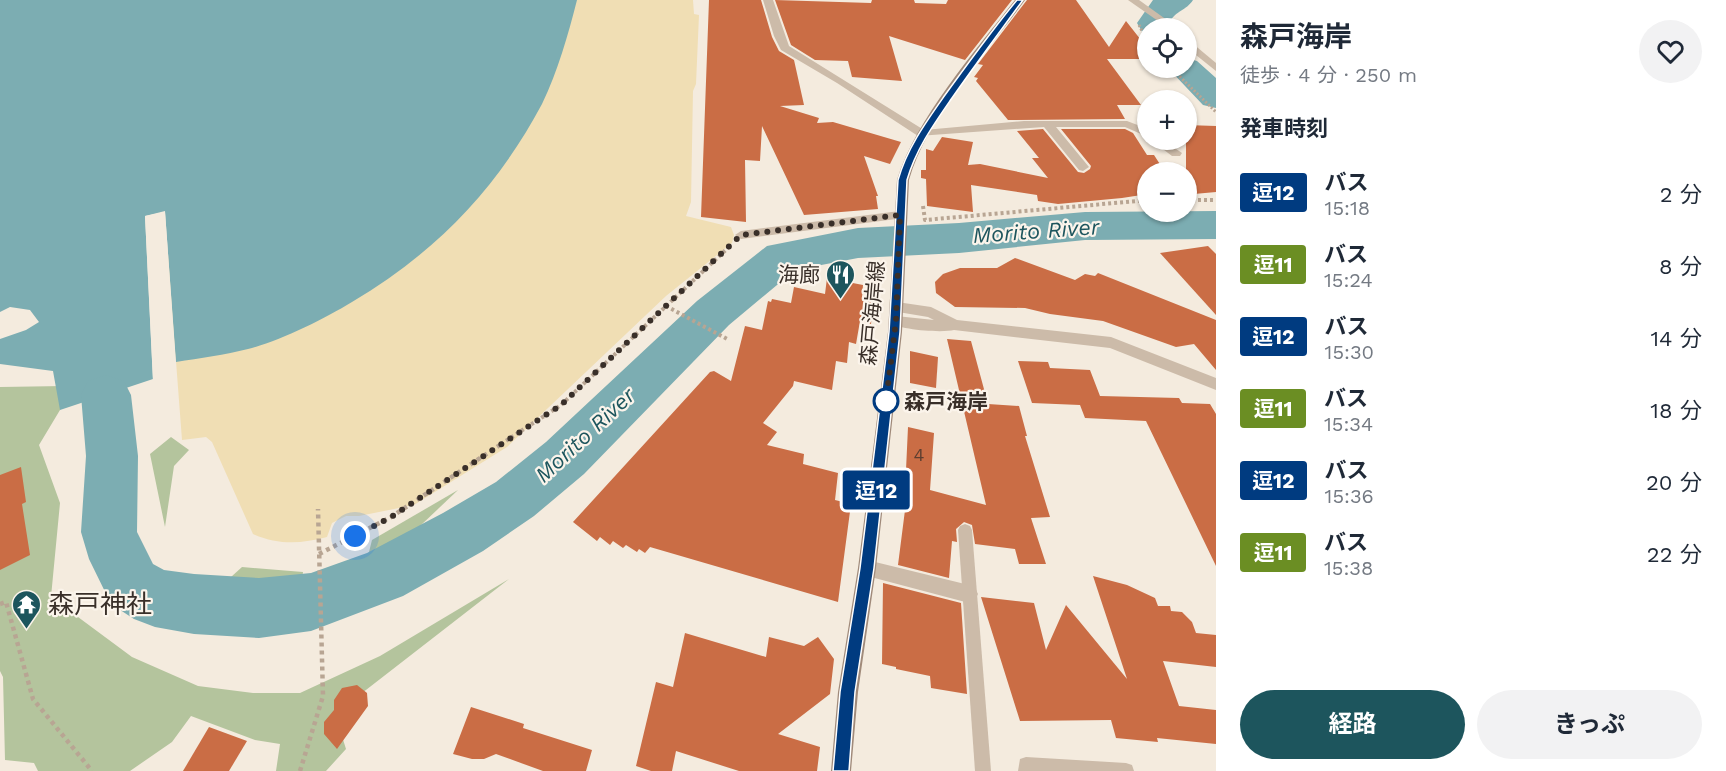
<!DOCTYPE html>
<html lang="ja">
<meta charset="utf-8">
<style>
body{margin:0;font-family:"Work Sans","Noto Sans JP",sans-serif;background:#f2f2f3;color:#1f2937;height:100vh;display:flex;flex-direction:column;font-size:22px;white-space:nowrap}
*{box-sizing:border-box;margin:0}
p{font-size:20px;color:#747a83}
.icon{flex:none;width:33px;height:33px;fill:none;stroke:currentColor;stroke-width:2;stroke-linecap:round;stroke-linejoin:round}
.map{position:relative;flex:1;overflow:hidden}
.sheet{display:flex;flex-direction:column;background:#fff;width:510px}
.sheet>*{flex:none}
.badge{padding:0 12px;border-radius:4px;font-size:21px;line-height:39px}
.buttons{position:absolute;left:1137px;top:18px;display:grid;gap:12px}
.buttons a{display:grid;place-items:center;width:60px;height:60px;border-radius:50%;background:#fff;box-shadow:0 2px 4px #0004;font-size:30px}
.you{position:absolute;width:30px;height:30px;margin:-15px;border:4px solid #fff;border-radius:50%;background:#1a73e8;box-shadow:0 0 0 9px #1a73e833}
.map>.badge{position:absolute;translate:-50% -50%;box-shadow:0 0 0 3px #fff}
h2{padding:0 24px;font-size:22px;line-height:54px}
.round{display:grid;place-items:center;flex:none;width:63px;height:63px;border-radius:32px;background:#f2f2f3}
.headline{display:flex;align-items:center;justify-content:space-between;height:102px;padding:0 24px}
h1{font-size:28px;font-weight:700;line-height:45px}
.action{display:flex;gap:12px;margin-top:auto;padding:12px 24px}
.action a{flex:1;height:69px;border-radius:36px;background:#1d555d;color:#fff;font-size:24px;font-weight:700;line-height:69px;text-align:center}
.action a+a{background:#f2f2f3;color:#1f2937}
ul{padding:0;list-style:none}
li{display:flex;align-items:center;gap:18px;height:72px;padding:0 24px}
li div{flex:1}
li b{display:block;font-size:22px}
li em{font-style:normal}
li .badge{min-width:66px;font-weight:700;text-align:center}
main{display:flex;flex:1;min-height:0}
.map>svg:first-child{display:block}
.green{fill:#b4c49d}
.sand{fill:#f0deb4}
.water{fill:#7cadb2}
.pier{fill:#f4ebde}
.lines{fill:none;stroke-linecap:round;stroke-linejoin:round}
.river{fill:#7cadb2;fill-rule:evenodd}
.building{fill:#ca6d45}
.path-far2{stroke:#b8a593;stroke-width:3;stroke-dasharray:2 2;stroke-linecap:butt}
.path-far1{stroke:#b8a593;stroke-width:4;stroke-dasharray:3 3;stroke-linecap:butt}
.path{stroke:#b8a593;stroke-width:4.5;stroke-dasharray:4 4;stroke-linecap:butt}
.lane{fill:#ccbba9;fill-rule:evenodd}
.street{fill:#ccbba9;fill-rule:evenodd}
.secondary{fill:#a08a7a;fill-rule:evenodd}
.line{fill:#003b80;stroke:#fff;stroke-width:1.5}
.walk{stroke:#392f29;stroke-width:6;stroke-dasharray:0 10.8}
.stop-dot{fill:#fff;stroke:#003b80;stroke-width:3}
.labels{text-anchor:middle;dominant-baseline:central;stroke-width:4.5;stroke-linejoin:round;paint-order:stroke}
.number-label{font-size:18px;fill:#5d3e30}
.poi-label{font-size:21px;fill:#392f29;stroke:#fbf4eb;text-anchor:end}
.street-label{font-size:21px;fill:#392f29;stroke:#fbf4eb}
.stop-label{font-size:21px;font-weight:bold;fill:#392f29;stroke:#fbf4eb;text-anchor:start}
.water-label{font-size:22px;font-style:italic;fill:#1d555d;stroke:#fbf4eb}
.near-poi-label{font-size:26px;fill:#392f29;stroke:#fbf4eb;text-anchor:start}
</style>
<main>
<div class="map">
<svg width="1216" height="771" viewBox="0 0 1216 771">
<rect width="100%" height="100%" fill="#f4ebde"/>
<!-- green -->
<g class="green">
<polygon points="64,386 60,410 39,445 60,503 51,597 132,657 198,686 253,693 300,693 380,656 509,579 335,714 346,749 326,771 276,771 280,744 255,740 191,716 172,742 130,771 38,771 34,763 5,760 3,677 0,671 0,387"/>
<polygon points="171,437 189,450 174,466 165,527 150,454"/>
<polygon points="458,490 419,527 368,556 372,540"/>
<polygon points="242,567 303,572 300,592 231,577"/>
</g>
<!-- sand -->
<path class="sand" d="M549,0H693L694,14L699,15L696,84L693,91L691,202L686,216L731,227L734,235L732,243L666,296L507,447L414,505L359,516H346L332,523L327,537C301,544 278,545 253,534L212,442L206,437L182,440L168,256L186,288Z"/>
<!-- water -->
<path class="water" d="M0,0H577C568,35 558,71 542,104C496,190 436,252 352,302C324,319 280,341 248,349C225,355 200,358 176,362L165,212L145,216L153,379L60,410L53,371L0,364V339L26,330L39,322L30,310L10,307L0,312Z"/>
<!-- pier -->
<polygon class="pier" points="165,211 176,365 173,362 162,215 148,218 156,379 153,382 145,216"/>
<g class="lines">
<!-- river -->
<g class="river">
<path d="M1153,0H1193C1186,11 1176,10 1169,23L1171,28H1148V36L1144,35L1137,23Z"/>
<polygon points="1186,58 1197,61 1216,78 1216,108 1203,105 1168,68 1186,68"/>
<polygon points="1216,211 1216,239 1085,240 959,253 858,258 795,270 729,325 584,474 534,516 483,551 403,596 311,631 259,638 194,634 155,627 134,619 111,604 89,559 81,532 86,456 81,395 88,381 106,375 124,381 131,395 138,456 137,532 153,564 164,570 194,574 259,578 311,573 367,553 443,513 496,482 546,442 697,301 767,246 858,228 959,223 1085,212"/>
</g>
</g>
<!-- building -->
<g class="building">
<polygon points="709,0 761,0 772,37 779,51 794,60 804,105 780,106 819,118 817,123 833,122 901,142 890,164 864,156 878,196 876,196 878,209 804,215 762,126 760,161 745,160 746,222 701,217"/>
<polygon points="775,0 871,3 872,0 914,0 915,3 946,4 948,0 1012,0 965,60 889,36 902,81 852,77 848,61 815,60 791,45"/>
<polygon points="1027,0 1076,0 1109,47 1126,21 1148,49 1148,59 1107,59 1141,105 1117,105 1125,119 1008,120 976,81 978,78 974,77 983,65 978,64"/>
<polygon points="1186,125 1216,126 1216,192 1194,194 1186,187"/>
<polygon points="1043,129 1078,172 1084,173 1090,169 1091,166 1061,129 1125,129 1133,133 1147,155 1154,155 1165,172 1148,172 1148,194 1122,198 1058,204 1038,201 1037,195 971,185 973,212 927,206 926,179 921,178 921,170 926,170 926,149 933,151 942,137 973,142 968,165 980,164 1048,178 1032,158 1039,158 1017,131"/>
<polygon points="1208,246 1216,254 1216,315 1160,253"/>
<polygon points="1015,258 1075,280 1085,274 1095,276 1098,273 1216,320 1216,370 1194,344 1176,347 1103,321 1050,314 1025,308 955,307 936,293 935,282 943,274 960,268 997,268"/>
<polygon points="827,278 863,285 862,298 873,300 871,324 860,321 856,344 849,342 847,363 836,361 832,390 794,381 793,386 763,423 777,432 767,445 804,454 803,464 838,473 835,500 851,504 838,602 650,547 645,553 639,549 637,552 626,545 623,548 613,541 610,545 600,537 597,541 573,522 710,372 714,371 731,381 745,326 762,330 768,301 771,302 772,299 791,303 794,287 825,294"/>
<polygon points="947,339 971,341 988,404 1019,406 1027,436 1025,436 1050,517 1031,518 1046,564 1019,564 1015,549 975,544 972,525 964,522 956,529 957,542 952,541 949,578 898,565 910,471 906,470 908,427 934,433 930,490 986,505"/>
<polygon points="910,351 938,357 936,388 910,383"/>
<polygon points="1018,361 1048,362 1050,368 1090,370 1100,396 1179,398 1182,403 1210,404 1216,414 1216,566 1146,421 1085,418 1080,405 1032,403"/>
<polygon points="21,467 26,502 22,504 30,555 0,570 0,475"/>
<polygon points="1093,576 1127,585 1155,598 1158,606 1170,606 1171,611 1182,612 1192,622 1196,633 1216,635 1216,667 1163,661 1179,706 1216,710 1216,744 1157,738 1158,742 1116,738 1111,720 1020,721 981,597 1034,603 1046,650 1066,605 1127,679"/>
<polygon points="883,583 961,603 967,694 931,688 930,676 896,669 896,667 882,664"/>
<polygon points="685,633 766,657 769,637 804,646 818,637 834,659 830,694 778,734 820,747 817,771 739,771 676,751 672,771 651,771 636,766 656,682 673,687"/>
<polygon points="357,685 367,693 368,706 337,749 324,734 324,722 334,710 334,700 342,688"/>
<polygon points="471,707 524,724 523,728 592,750 586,771 543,771 496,754 484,759 472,759 453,754"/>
<polygon points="209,727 247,741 229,771 183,771"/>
</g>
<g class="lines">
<!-- path-far2 -->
<g class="path-far2">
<polyline points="1139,25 1148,43"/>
<polyline points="1171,68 1216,112"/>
</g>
<!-- path-far1 -->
<g class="path-far1">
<polyline points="1186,200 1216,200"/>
<polyline points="923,206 925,220 1148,200"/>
<polyline points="666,306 729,340"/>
<polyline points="501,444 561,405 730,246"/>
</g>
<!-- path -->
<g class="path">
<polyline points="319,554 391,517 503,443"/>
<polyline points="0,604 6,602 33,699 92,771"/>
<polyline points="300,771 323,696 318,509"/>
</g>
<!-- lane -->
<g class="lane">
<polygon points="965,524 970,526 972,530 991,771 975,771 958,530 960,526"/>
<polygon points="1026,757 1126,763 1132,765 1134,771 1018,771 1020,759"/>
</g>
<!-- street -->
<g class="street">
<polygon points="763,0 773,0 789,46 924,130 1024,121 1127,121 1148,129 1148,137 1125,127 1056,127 1089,167 1083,171 1079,170 1044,127 918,136 837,83 781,50 774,36"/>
<polygon points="1128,0 1139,0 1178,28 1168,28"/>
<polygon points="1186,38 1216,63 1216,71 1186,47"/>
<polygon points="1151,140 1163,140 1182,153 1180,156 1172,156"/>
<polygon points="900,211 904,212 906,215 904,218 741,239 735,235 741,231"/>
<path d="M897,302L931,307L957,320L1111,337L1216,378V390L1110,348L954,330C942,333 895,330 889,321L896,316L934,320L928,317L892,311L890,307Z"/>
<polygon points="867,560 969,585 975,588 978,594 975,600 969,603 867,576 861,574 858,568 861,562"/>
</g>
<!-- secondary -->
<path class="secondary" d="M1015,0H1025C985,55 928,115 909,180L902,332L876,568L858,692L851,771H831L838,692L858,568L888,332L897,180C915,120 976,50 1015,0Z"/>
</g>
<!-- line -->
<path class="line" d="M1017,0H1023C999,33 975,65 952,98C934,124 916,149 907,180L900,332L874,568L855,692L849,771H833L840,692L860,568L889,332L898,180C907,148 926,122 945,95C969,62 992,30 1017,0Z"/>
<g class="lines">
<!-- walk -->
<polyline class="walk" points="355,536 391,517 561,405 741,235 900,215 896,321 886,401"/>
</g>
<!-- icons -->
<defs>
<symbol id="restaurant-pin" viewBox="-11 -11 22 30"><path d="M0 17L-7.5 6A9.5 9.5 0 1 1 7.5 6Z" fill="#1d555d" stroke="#fbf4eb"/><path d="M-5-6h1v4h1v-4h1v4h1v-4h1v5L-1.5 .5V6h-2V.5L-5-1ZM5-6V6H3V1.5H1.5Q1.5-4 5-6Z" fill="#fff"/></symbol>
<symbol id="temple-pin" viewBox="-11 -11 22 30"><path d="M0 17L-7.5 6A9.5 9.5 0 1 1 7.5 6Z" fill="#1d555d" stroke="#fbf4eb"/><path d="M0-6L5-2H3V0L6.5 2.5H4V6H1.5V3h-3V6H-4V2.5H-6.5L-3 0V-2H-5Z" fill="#fff"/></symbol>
</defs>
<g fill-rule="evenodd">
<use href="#restaurant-pin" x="824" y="258" width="33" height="45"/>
<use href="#temple-pin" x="10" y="588" width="33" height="45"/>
</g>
<!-- markers -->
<circle class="stop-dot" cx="886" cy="401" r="12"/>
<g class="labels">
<!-- number labels -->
<g class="number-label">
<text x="919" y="454">4</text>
</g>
<!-- poi labels -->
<g class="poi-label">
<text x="820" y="274">海廊</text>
</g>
<!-- street labels -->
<g class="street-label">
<text transform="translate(872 313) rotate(-85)">森戸海岸線</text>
</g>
<!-- stop labels -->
<g class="stop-label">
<text x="904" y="401">森戸海岸</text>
</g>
<!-- water labels -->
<g class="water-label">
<text transform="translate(1036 231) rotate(-4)">Morito River</text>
<text transform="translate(585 435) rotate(-43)">Morito River</text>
</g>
<!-- near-poi labels -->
<g class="near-poi-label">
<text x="48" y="604">森戸神社</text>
</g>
</g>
</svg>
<div class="buttons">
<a><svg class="icon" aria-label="locate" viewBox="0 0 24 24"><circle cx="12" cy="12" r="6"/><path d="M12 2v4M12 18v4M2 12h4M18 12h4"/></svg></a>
<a>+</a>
<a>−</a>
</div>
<div class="you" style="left:355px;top:536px"></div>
<b class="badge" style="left:876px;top:490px;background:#003b80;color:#fff">逗12</b>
</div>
<section class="sheet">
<div class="headline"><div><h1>森戸海岸</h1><p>徒歩 · 4 分 · 250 m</p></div><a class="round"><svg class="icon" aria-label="heart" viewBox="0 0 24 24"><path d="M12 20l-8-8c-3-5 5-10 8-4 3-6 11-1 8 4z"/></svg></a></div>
<h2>発車時刻</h2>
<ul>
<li><span class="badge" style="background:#003b80;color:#fff">逗12</span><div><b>バス</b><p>15:18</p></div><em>2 分</em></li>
<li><span class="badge" style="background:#6b8e23;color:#fff">逗11</span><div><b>バス</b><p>15:24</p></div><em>8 分</em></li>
<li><span class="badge" style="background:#003b80;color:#fff">逗12</span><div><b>バス</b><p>15:30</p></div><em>14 分</em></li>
<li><span class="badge" style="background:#6b8e23;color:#fff">逗11</span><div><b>バス</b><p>15:34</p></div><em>18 分</em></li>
<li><span class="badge" style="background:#003b80;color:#fff">逗12</span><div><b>バス</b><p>15:36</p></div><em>20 分</em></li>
<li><span class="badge" style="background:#6b8e23;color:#fff">逗11</span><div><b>バス</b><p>15:38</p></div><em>22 分</em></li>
</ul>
<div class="action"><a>経路</a><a>きっぷ</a></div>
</section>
</main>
